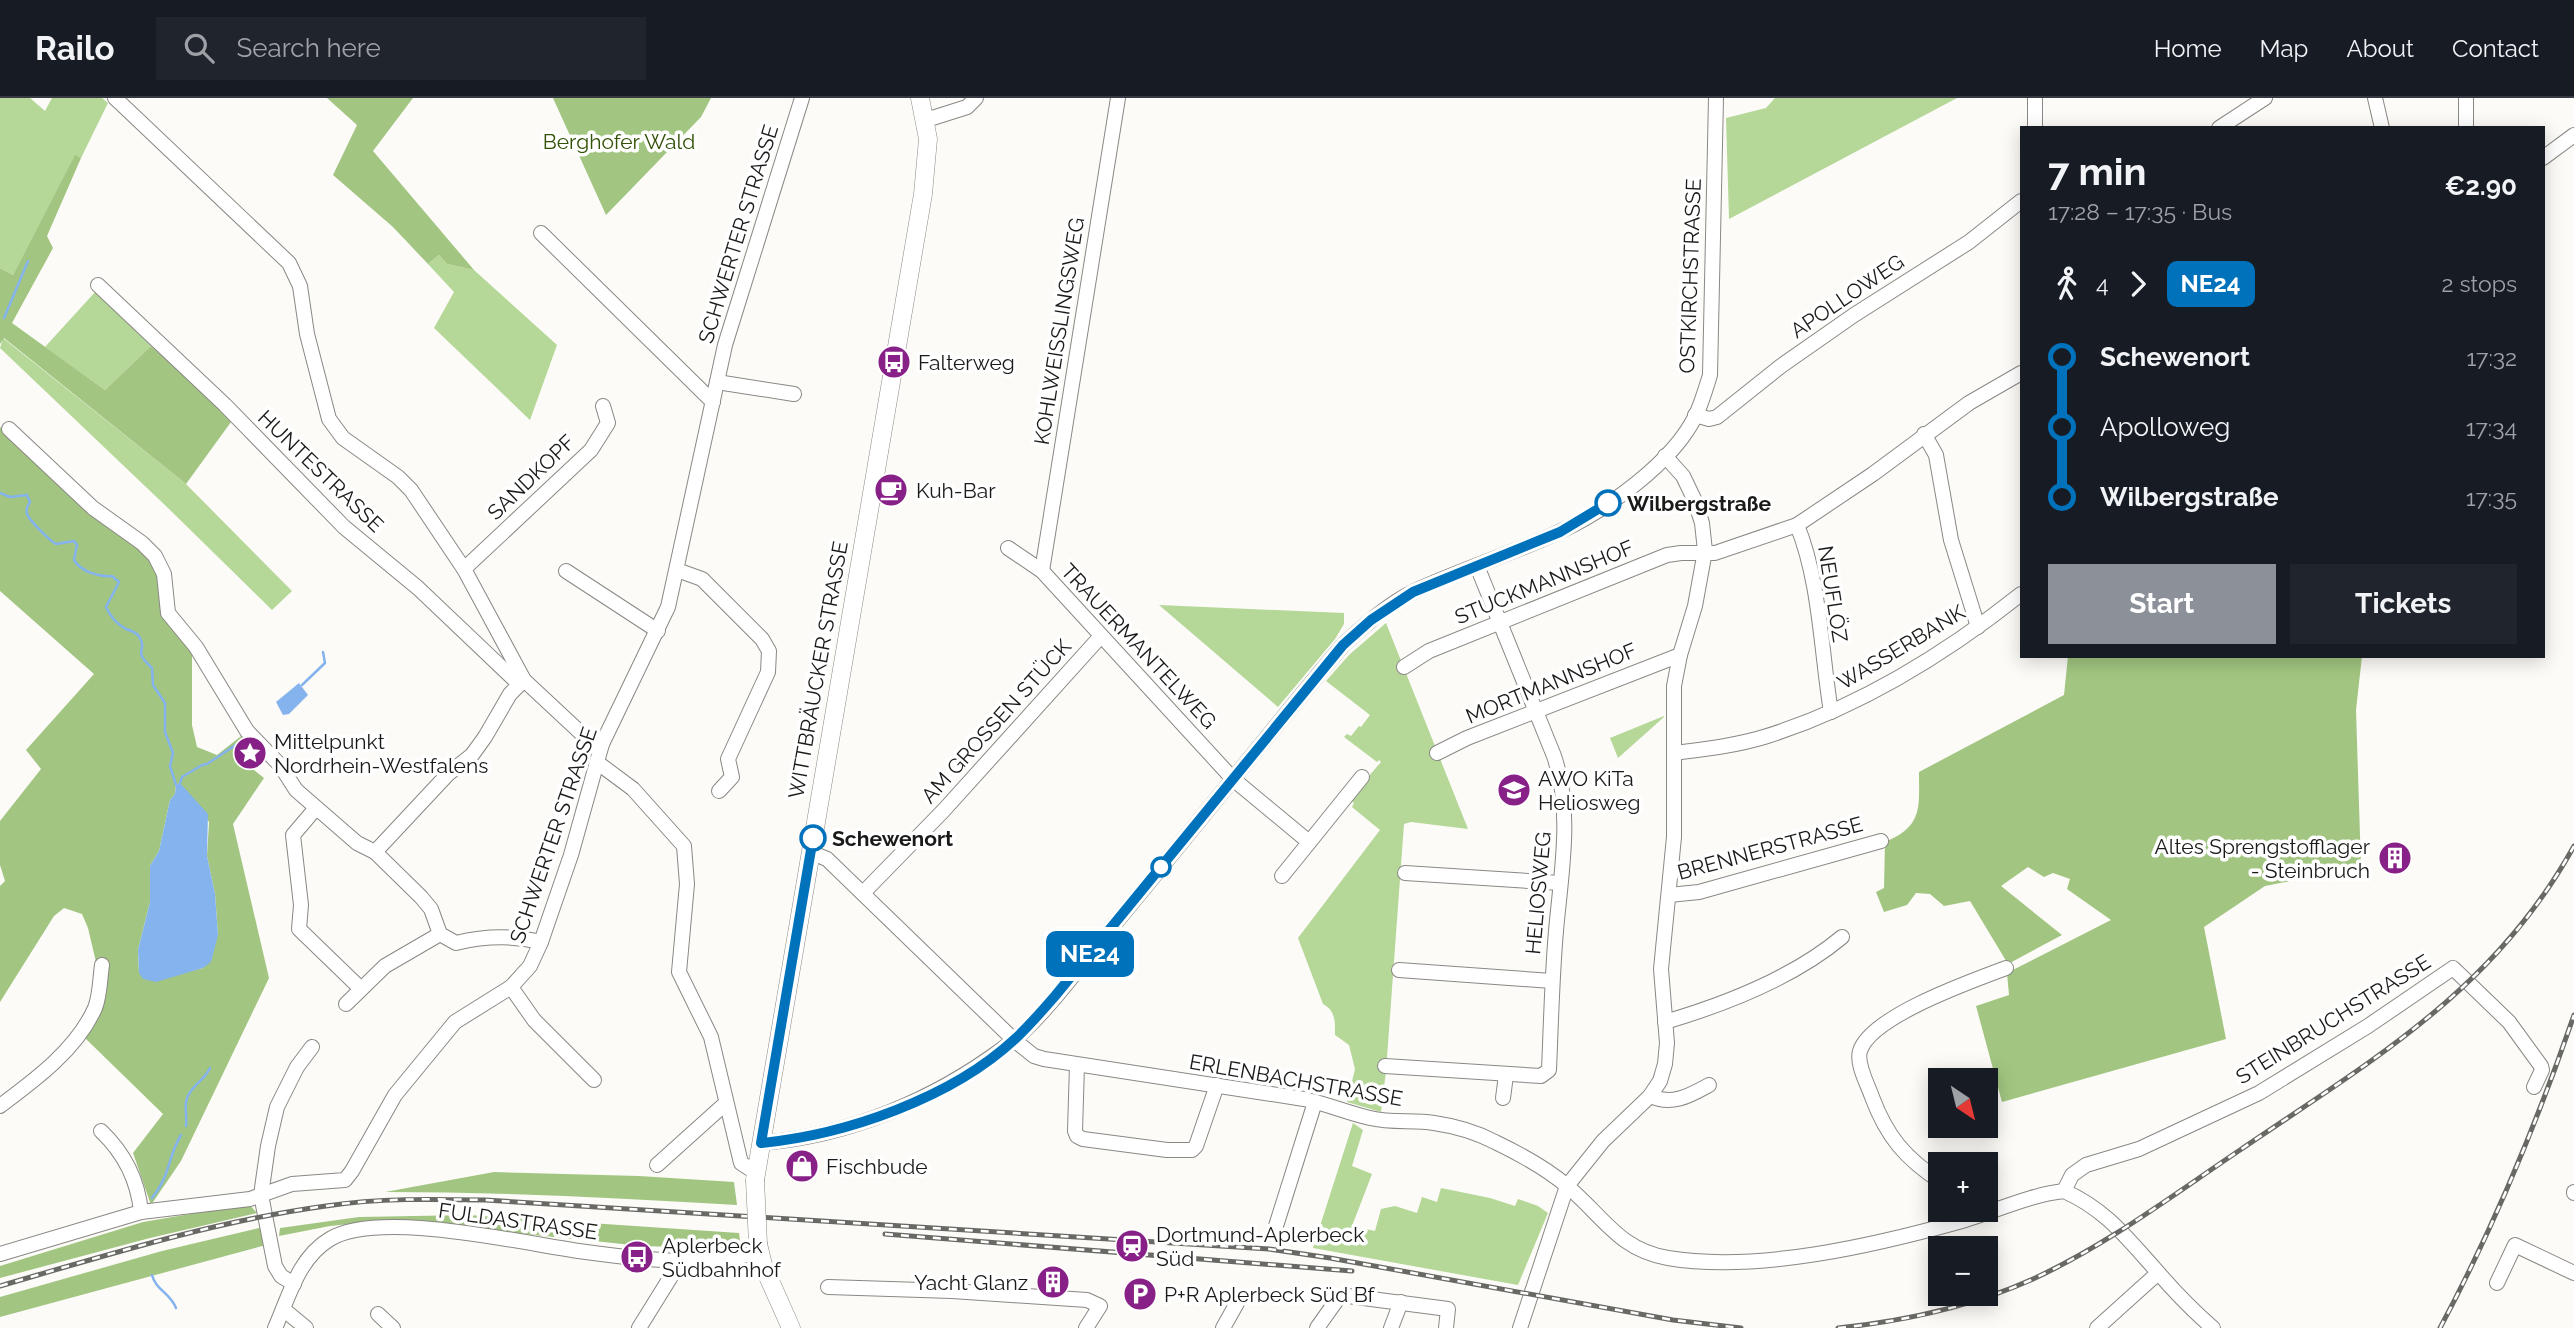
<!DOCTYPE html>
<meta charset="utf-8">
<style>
body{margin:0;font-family:Raleway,sans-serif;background:#20242c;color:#f1f3f6;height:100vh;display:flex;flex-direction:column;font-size:26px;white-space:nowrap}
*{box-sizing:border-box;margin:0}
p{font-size:23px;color:#9ea1a6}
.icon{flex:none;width:38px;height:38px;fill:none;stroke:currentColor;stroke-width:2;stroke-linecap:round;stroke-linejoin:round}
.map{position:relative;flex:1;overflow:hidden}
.side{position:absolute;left:2020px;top:28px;width:525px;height:532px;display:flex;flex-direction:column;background:#171b24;border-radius:0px;box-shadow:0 4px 18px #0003}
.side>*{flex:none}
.badge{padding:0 14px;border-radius:10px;font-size:24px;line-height:46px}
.needle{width:46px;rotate:145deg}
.fabs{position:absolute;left:1928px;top:970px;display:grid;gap:14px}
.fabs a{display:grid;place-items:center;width:70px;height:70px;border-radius:0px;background:#171b24;box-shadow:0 4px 18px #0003;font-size:35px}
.map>.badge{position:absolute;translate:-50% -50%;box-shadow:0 0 0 4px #fff}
.legs{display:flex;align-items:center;gap:10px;height:77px;padding:0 28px;font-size:23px}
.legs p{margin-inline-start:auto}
.summary{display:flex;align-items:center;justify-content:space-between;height:119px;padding:0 28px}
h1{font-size:38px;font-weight:700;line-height:52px}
.primary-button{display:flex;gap:14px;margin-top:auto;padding:14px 28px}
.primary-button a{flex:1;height:80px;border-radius:0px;background:#8c9099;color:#fff;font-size:28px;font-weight:700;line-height:80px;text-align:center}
.primary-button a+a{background:#20242c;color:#f1f3f6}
ul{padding:0 28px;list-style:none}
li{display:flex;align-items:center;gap:24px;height:70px;font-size:26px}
li i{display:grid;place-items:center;width:10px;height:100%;margin:0 9px;background:currentColor}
li i::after{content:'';width:18px;height:18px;margin:-9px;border:5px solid;border-radius:50%;background:#171b24}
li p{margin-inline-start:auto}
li:first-child i{background:linear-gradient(#0000 50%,currentColor 0)}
li:last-child i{background:linear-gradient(currentColor 50%,#0000 0)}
header{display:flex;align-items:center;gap:42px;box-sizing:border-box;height:98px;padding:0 35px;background:#171b24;border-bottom:2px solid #363941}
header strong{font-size:33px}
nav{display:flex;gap:38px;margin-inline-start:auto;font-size:24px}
.search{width:490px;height:63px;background:#20242c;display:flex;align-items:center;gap:18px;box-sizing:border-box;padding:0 24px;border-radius:0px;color:#9ea1a6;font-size:26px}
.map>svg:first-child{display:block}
.green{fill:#b5d797}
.forest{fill:#a2c681;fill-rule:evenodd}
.water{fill:#84b3ee}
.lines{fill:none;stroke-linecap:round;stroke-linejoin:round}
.stream{stroke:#84b3ee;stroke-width:2.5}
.minor-casing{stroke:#8a8885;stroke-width:16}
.major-casing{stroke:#8a8885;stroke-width:19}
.minor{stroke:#fff;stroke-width:14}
.major{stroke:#fff;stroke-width:18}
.rail-casing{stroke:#686865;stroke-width:5}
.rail{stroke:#fff;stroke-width:2.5;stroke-dasharray:8;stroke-linecap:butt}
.major-bridge-casing{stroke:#8a8885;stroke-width:19;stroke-linecap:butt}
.major-bridge{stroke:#fff;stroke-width:18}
.line-1-casing{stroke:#fff;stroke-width:16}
.line-1{stroke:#0072bc;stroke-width:10}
.stop-1-dot{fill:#fff;stroke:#0072bc;stroke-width:3.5}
.labels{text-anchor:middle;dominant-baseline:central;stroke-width:7;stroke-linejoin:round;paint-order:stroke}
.park-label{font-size:21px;fill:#325105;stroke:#fff}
.street-label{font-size:21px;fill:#1a1a18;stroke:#fff}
.poi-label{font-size:21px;fill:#1a1a18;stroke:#fff;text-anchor:start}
.stop-label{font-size:21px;font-weight:bold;fill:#1a1a18;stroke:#fff;text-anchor:start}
</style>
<header>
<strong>Railo</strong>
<div class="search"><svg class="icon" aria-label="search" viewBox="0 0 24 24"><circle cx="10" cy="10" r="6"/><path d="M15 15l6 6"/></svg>Search here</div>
<nav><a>Home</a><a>Map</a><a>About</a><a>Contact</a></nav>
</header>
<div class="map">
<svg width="2574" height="1230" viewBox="0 0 2574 1230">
<rect width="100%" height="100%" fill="#fcfbf7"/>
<!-- green -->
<g class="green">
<polygon points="0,0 30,0 45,13 52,0 102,0 108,5 81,60 75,58 13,177 0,170"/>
<polygon points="1775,0 1957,0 1729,121 1726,20 1766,10"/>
<polygon points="439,157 447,166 474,172 557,247 530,322 434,230 454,194 428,166"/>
<polygon points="96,193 151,248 105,292 45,249"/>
<polygon points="3,240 186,386 292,493 272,512 168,410 0,250"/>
<polygon points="1159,507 1344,515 1344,526 1335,541 1278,609"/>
<path d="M1386,525L1468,731L1411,724L1404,726L1386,973L1381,1014L1347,1004L1355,971L1349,947L1335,937C1335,924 1336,913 1323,906L1298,840L1380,732L1352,709L1354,705L1349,701L1381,664L1379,662L1377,664L1344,639L1347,636L1351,638L1359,628L1361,629L1370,617L1326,583L1349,557Z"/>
<polygon points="1664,618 1664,619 1618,660 1610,640"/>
<polygon points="1353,1025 1363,1032 1352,1068 1372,1076 1352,1128 1375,1133 1381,1111 1395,1108 1417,1115 1422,1099 1437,1104 1441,1090 1490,1100 1515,1108 1518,1101 1538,1108 1548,1115 1518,1187 1313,1150"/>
</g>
<!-- forest -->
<g class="forest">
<polygon points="327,0 413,0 373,53 474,172 447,166 439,157 428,166 393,129 333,77 357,27"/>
<polygon points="553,0 711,0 701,19 606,117"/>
<polygon points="75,57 81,60 47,138 53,150 12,225 105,292 151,248 206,297 231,324 186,386 4,240 0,246 0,170 13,177"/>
<path d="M0,329L101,424L140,447L159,468L166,516L192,550V627L197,649L217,657L245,635L247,639L234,656L264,680L233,726L269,880L181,1063L151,1107L133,1055L163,1016L85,940L104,898L88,830L82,816L64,810L54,818L0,904V788L5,783L0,767V723L41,671L26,652L94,576L0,493ZM180,685L209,724L207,758L215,796L218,837L203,870L187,874L139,875L138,852L150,804V768L159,753L170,702L175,696L176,687Z"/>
<path d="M2068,558H2362L2356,612L2361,769L2265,788L2204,829L2226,941L2002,1004L1976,908L2009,897L2007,875L2111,822L2067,791L2070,781L2053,775L2044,779L2028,769L2001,788L2062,837L2008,866L1970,803L1944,808L1930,796L1916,795L1907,807L1884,814L1876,794L1884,790L1885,744C1923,728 1919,710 1919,674L2064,597Z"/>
<path d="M494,1074L639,1078L734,1084L737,1107C619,1100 502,1094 385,1094Z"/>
<polygon points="249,1106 257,1115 150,1140 0,1180 0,1168 143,1124"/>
<polygon points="469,1117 739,1135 741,1151 642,1148 388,1122 330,1128 279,1138 280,1130 359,1119"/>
<polygon points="263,1129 266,1147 0,1219 0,1199 162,1153"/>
</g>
<!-- water -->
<g class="water">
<polygon points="299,585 308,597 289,616 283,617 276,604"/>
<polygon points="180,685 208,716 207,758 215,796 218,837 211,864 203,870 156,884 143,881 139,875 138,852 150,804 150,768 159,753 170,702 175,696 176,687"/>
</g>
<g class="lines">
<!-- stream -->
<g class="stream">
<polyline points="4,220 28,163"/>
<path d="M0,395L10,399L27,397L30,404C27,409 26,410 27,416C29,422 50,443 56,446L74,443L77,447L74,462C81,474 100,479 112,478L119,484L106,509C110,518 117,526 126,531C131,533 137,534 140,540C148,554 131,551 152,570L153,587L165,605V634L173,655L170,668L176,687"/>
<polyline points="302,587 325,565 323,554"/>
<polyline points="180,685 182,679 202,667 207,666 240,644"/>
<path d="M186,1028C187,1020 185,1012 186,1004C188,990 205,982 210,970"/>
<path d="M152,1100C171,1077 167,1060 181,1037"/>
<path d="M152,1177C155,1191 171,1196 176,1210"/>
</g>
<defs>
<g id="minor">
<polyline points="115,0 289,165 300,188 307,236 329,321 343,340 398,379 411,392 464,471 524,582 583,637 602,646"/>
<polyline points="2035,0 2035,30"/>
<polyline points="2375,0 2382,30"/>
<polyline points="926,22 967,9 976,0"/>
<polyline points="2219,30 2265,0"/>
<polyline points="2466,30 2466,0"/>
<polyline points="2543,60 2574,37"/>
<polyline points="541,135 713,304"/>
<polyline points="98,187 225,307 344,429 418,490 519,586"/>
<polyline points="717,284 794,296"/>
<polyline points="1695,317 1709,321 1717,319 1781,268 1854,217 1969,144 2021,103"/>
<path d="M9,331L93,410L142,445L155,458L164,476L168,515L196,549L247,633L280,667L296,692L357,745L375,754L421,799L431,811L440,836L456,845C485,838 512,837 541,844"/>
<polyline points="1924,336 1936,357 1951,442 1978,529"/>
<path d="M1797,427C1820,483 1821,553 1831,614"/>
<polyline points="1008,450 1042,473 1233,681 1309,744"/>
<polyline points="464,471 591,352 608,325 603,308"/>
<polyline points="677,472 702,481 762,541 769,553 768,574 728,661 732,679 719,693"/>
<polyline points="566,473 658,533"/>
<polyline points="1042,473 1118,0"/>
<polyline points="1404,569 1429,553 1667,457 1681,455 1715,455 1797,427 1873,376 1969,305 2021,275"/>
<polyline points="1437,655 1467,640 1680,557"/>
<path d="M1674,655C1704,651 1734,648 1764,639C1858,610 1944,557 2021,496"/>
<polyline points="598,665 633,691 684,748 687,786 679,874 711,939 741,1065 755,1074"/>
<polyline points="316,710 293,737 301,807 299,831 360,890"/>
<polyline points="375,754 448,676 472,657 485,639 510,596 524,582"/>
<path d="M810,754L827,761L1014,942L1034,958L1044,961L1304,1001C1327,1006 1348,1015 1370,1020C1391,1025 1413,1022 1434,1025C1455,1028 1476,1034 1495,1044C1520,1056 1546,1070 1567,1088C1603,1118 1619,1152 1668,1160C1757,1175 1876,1147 1962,1123C1993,1114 2033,1096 2064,1093C2105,1111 2126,1139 2155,1171C2173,1192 2192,1212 2213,1230"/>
<polyline points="1405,775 1560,785"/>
<polyline points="1282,778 1362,679"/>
<polyline points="863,795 944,712 1101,538"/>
<polyline points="1669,797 1699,794 1881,743"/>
<polyline points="1399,872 1552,883"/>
<polyline points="511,889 534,922 594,982"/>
<polyline points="346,906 385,868 440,836"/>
<path d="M1665,924C1726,906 1793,880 1842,839"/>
<polyline points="1077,967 1075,1033 1077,1038 1083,1041 1167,1052 1192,1052 1196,1048 1217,987"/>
<path d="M1385,968L1541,978L1549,972C1551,925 1552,879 1556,833C1561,775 1573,714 1554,658L1477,468"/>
<path d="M1650,998C1672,1008 1689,998 1709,987"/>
<polyline points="1503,1000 1506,977"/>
<path d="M0,1008C35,982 77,951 95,910C100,898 100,881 102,867"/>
<path d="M101,1033C124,1055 138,1082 141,1114"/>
<path d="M761,1045C849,1038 934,1002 1005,949C1044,920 1085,861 1117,823C1193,731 1267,638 1343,547C1365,527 1388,506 1415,493C1462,471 1512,456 1559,434C1606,412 1673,365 1696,317C1702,304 1706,290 1710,277L1716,0"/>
<polyline points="657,1067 726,1005"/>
<path d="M1941,1084C1905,1060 1887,1039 1872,999C1868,987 1856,966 1860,953C1871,918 1972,883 2006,870"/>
<polyline points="2064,1093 2072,1077 2086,1067 2139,1051 2259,995 2368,928 2453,870 2509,924 2541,968 2542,972 2534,989"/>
<polyline points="2574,1095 2574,1094"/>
<polyline points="1276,1128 1315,1004"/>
<polyline points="0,1156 141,1114 250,1101 292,1086 345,1082 352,1073 395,997 455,924 511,889 530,868 541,844 571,757 602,646 668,509 725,247 802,0"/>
<polyline points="2497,1185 2515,1147 2574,1175"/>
<polyline points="294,1186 281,1178 275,1168 261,1097 268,1048 277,1009 297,969 312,949"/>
<polyline points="828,1189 952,1193 1087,1202 1100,1208 1086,1230"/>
<polyline points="283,1211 306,1230"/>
<polyline points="378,1216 393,1230"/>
<path d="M275,1230C289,1199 298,1160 330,1141C380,1111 525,1146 586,1154C620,1159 656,1162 691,1164C714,1166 737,1158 759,1155"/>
<polyline points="639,1230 680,1164"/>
<polyline points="1223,1230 1237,1205"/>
<polyline points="1317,1230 1339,1199 1348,1198 1448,1211 1446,1230"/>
<polyline points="1391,1230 1401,1204"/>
<polyline points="1520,1230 1567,1088 1603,1043 1650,998 1660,983 1665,966 1667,945 1661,871 1674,739 1674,588 1680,557 1695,508 1705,453 1702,425 1695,403 1683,378 1665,358"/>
<polyline points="2097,1230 2158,1175"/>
</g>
<g id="major">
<polyline points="755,1082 923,96 928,41 920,0"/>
<polyline points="758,1146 763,1167 791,1230"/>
</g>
</defs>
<!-- minor casing -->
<use href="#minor" class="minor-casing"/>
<!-- major casing -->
<use href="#major" class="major-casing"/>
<!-- minor -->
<use href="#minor" class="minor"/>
<!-- major -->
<use href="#major" class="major"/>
<defs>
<g id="rail">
<polyline points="885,1136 1352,1173"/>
<path d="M0,1188C107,1157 215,1123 326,1108C379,1100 432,1101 485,1102L1269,1151L1330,1160L1673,1222L1741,1230"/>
<path d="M1838,1230C1905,1223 1971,1209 2033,1181C2107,1147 2173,1097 2240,1052C2372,962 2494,893 2574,748"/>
<path d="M2440,1230C2494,1129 2537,1025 2574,917"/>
</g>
</defs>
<!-- rail casing -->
<use href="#rail" class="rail-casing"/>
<!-- rail -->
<use href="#rail" class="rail"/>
<defs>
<polyline id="major-bridge" points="755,1082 758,1146"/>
</defs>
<!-- major-bridge casing -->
<use href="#major-bridge" class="major-bridge-casing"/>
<!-- major-bridge -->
<use href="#major-bridge" class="major-bridge"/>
</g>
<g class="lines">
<defs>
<path id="line-1" d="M813,740L761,1045C845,1037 952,1000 1015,941C1029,928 1042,913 1055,898L1343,547L1371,522L1413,494L1560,434L1608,405"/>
</defs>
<!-- line-1 casing -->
<use href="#line-1" class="line-1-casing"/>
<!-- line-1 -->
<use href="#line-1" class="line-1"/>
</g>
<!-- icons -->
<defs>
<symbol id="bus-disc" viewBox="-11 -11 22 22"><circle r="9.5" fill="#872087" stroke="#fff"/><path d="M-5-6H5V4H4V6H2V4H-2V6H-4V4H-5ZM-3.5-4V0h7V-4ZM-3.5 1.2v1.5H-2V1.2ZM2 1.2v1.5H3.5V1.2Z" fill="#fff"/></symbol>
<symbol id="cafe-disc" viewBox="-11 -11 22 22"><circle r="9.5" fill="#872087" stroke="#fff"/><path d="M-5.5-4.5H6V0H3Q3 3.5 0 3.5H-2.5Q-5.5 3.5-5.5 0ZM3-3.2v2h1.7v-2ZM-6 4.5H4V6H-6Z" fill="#fff"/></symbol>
<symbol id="sight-disc" viewBox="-11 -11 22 22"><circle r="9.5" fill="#872087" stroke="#fff"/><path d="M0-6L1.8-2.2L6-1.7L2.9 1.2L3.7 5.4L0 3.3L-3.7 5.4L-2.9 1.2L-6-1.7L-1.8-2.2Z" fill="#fff"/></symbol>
<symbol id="school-disc" viewBox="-11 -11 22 22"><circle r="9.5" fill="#872087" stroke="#fff"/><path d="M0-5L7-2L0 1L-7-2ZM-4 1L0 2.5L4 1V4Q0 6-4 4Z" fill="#fff"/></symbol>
<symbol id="building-disc" viewBox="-11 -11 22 22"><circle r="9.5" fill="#872087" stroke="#fff"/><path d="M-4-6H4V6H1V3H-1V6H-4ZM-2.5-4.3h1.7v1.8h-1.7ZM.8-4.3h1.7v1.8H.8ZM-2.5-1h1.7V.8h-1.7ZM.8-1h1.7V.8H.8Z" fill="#fff"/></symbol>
<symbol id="shop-disc" viewBox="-11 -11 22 22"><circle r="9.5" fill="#872087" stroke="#fff"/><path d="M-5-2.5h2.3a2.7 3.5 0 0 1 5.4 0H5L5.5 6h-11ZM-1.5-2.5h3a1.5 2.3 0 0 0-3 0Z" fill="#fff"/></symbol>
<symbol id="station-disc" viewBox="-11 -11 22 22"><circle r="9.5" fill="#872087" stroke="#fff"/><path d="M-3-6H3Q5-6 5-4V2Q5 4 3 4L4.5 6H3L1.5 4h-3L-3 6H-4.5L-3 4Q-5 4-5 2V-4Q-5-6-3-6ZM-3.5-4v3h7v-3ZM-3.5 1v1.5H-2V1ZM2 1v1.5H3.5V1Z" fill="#fff"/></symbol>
<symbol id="parking-disc" viewBox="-11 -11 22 22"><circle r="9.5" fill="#872087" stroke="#fff"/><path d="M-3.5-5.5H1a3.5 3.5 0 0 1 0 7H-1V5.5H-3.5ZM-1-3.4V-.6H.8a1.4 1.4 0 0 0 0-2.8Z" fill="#fff"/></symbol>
</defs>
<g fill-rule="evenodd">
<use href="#bus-disc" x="875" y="245" width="38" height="38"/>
<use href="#cafe-disc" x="872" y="373" width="38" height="38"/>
<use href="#sight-disc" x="231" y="636" width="38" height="38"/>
<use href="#school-disc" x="1495" y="673" width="38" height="38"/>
<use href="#building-disc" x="2376" y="741" width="38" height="38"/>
<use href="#shop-disc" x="783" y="1049" width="38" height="38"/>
<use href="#station-disc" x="1113" y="1129" width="38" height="38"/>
<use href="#bus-disc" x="618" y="1140" width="38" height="38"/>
<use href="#building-disc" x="1034" y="1165" width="38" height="38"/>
<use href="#parking-disc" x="1121" y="1177" width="38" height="38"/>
</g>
<!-- markers -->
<g class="stop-1-dot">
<circle cx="1608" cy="405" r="12"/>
<circle cx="813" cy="740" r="12"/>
<circle cx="1161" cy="769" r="9"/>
</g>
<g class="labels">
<!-- park labels -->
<g class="park-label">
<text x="619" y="43">Berghofer Wald</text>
</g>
<!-- street labels -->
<g class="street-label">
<text transform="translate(738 136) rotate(-73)">SCHWERTER STRASSE</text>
<text transform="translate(1690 178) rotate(-88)">OSTKIRCHSTRASSE</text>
<text transform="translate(1847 198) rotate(-34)">APOLLOWEG</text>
<text transform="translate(1059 233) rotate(-81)">KOHLWEISSLINGSWEG</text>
<text transform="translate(321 373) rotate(44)">HUNTESTRASSE</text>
<text transform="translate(531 379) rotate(-44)">SANDKOPF</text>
<text transform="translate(1544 484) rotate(-22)">STUCKMANNSHOF</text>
<text transform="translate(1833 496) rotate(81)">NEUFLÖZ</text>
<text transform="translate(1139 548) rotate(47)">TRAUERMANTELWEG</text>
<text transform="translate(1901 549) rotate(-31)">WASSERBANK</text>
<text transform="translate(818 572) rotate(-80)">WITTBRÄUCKER STRASSE</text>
<text transform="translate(1551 585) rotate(-22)">MORTMANNSHOF</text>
<text transform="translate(996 623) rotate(-48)">AM GROSSEN STÜCK</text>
<text transform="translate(553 737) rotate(-71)">SCHWERTER STRASSE</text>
<text transform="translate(1770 750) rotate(-15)">BRENNERSTRASSE</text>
<text transform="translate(1538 795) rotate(-85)">HELIOSWEG</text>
<text transform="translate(2333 921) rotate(-32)">STEINBRUCHSTRASSE</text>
<text transform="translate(1296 982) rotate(10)">ERLENBACHSTRASSE</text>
<text transform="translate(518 1123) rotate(8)">FULDASTRASSE</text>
</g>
<!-- poi labels -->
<g class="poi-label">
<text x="918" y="264">Falterweg</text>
<text x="916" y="392">Kuh-Bar</text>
<text x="274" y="643">Mittelpunkt<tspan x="274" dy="24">Nordrhein-Westfalens</tspan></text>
<text x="1538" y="680">AWO KiTa<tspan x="1538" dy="24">Heliosweg</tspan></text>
<text x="2370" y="748" text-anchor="end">Altes Sprengstofflager<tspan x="2370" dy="24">- Steinbruch</tspan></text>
<text x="826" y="1068">Fischbude</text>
<text x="1156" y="1136">Dortmund-Aplerbeck<tspan x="1156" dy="24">Süd</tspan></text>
<text x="662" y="1147">Aplerbeck<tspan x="662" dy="24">Südbahnhof</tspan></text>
<text x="1028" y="1184" text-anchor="end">Yacht Glanz</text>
<text x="1164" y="1196">P+R Aplerbeck Süd Bf</text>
</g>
<!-- stop labels -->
<g class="stop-label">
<text x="1627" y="405">Wilbergstraße</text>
<text x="832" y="740">Schewenort</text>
</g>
</g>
</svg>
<div class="fabs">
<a><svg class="needle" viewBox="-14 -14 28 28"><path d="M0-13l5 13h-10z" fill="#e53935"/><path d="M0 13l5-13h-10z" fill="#9ea1a6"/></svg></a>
<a>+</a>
<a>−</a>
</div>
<b class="badge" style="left:1090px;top:856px;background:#0072bc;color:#fff">NE24</b>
<section class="side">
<div class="summary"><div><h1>7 min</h1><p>17:28 – 17:35 · Bus</p></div><b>€2.90</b></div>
<div class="legs"><svg class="icon" aria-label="walk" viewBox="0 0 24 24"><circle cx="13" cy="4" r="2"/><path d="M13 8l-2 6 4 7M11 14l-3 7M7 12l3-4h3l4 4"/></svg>4<svg class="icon" aria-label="forward" viewBox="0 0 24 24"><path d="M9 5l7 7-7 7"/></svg><b class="badge" style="background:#0072bc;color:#fff">NE24</b><p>2 stops</p></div>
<ul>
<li><i style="color:#0072bc"></i><b>Schewenort</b><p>17:32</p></li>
<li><i style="color:#0072bc"></i><span>Apolloweg</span><p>17:34</p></li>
<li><i style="color:#0072bc"></i><b>Wilbergstraße</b><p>17:35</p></li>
</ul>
<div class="primary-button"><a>Start</a><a>Tickets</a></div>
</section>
</div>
